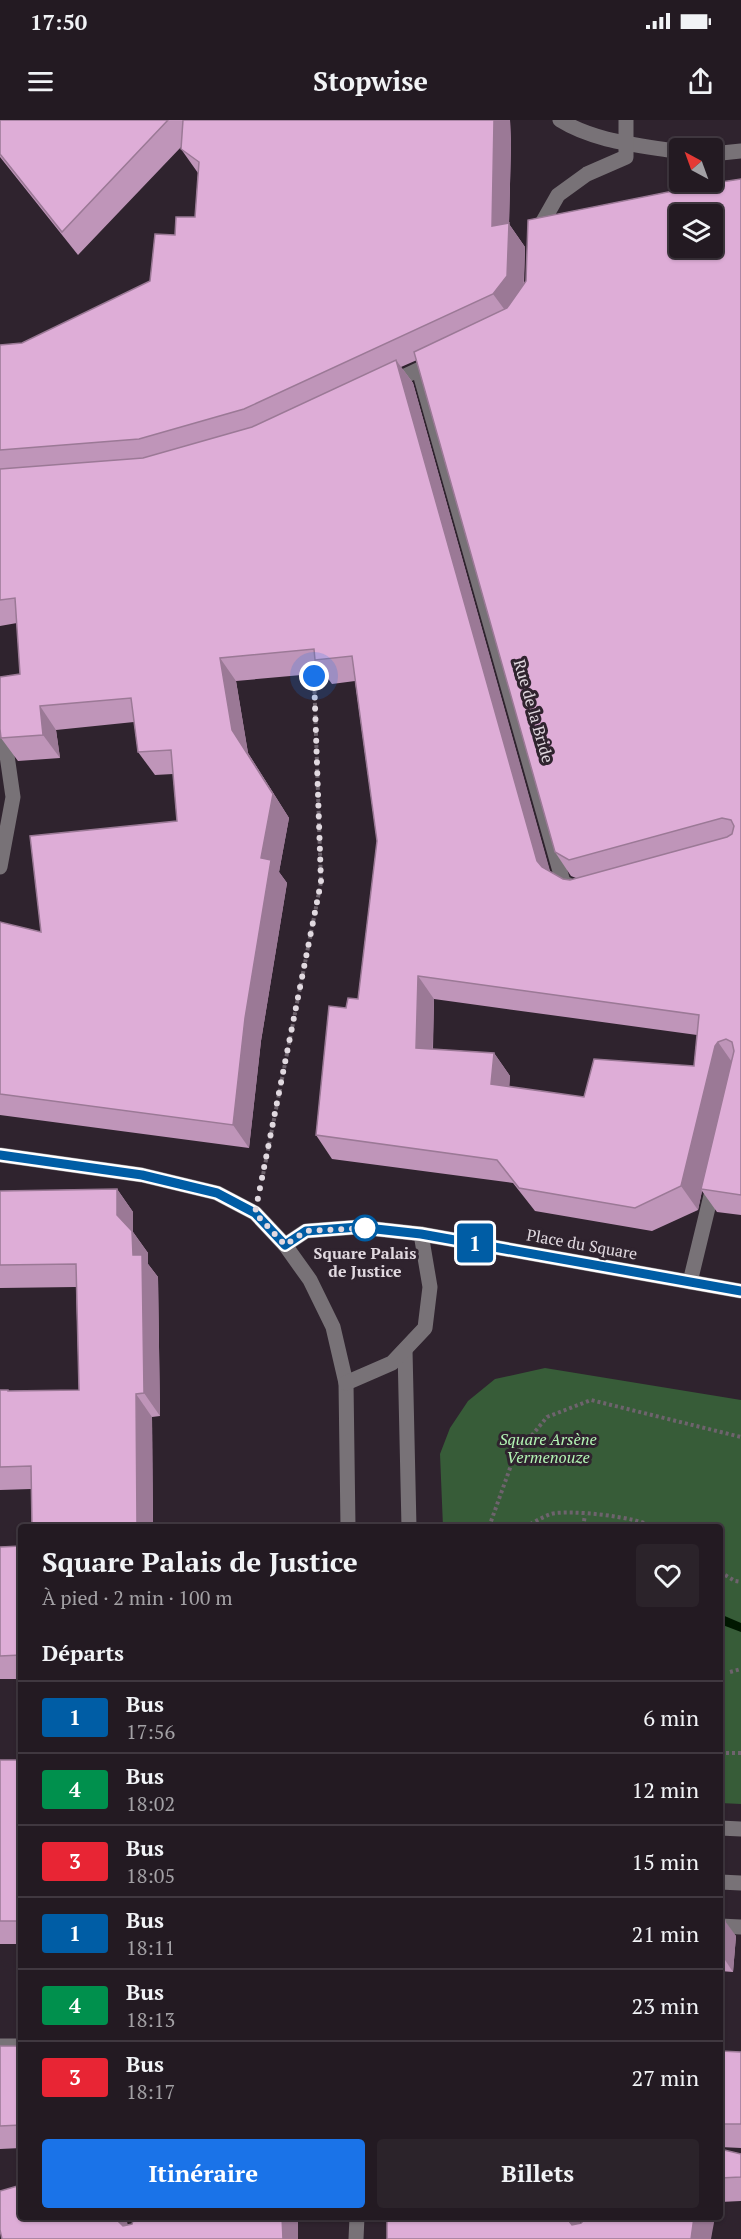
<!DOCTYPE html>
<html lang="fr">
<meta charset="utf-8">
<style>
body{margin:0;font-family:"PT Serif",serif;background:#2b232a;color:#f1f3f6;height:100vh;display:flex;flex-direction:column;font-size:22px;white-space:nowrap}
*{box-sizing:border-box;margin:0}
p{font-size:20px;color:#a3a1a5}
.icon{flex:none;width:33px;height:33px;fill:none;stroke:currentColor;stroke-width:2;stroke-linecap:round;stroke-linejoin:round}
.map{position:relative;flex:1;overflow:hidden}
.drawer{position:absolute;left:18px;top:1404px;width:705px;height:696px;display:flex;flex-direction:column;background:#231a22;border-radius:6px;box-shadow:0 2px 4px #0004,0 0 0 2px #403840}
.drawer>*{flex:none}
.badge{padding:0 12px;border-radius:4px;font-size:21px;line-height:39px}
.needle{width:39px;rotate:319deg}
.fabs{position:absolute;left:669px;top:18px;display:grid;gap:12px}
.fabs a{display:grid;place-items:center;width:54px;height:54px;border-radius:6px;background:#231a22;box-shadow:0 2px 4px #0004,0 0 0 2px #403840;font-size:30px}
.you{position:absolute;width:30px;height:30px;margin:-15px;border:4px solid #fff;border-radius:50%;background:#1a73e8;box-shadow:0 0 0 9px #1a73e833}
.map>.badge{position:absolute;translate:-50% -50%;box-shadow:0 0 0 3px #fff}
h2{padding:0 24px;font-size:22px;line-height:54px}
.round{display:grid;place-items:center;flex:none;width:63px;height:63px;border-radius:6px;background:#2b232a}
.headline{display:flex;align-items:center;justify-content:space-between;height:102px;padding:0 24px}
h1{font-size:28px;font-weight:800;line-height:45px}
.primary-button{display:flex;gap:12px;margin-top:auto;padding:12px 24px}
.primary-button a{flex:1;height:69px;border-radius:6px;background:#1a73e8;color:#fff;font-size:24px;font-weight:800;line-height:69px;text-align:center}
.primary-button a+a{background:#2b232a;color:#f1f3f6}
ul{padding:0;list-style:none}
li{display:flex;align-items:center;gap:18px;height:72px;padding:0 24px;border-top:2px solid #403840}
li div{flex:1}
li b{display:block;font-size:22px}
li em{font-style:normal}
li .badge{min-width:66px;font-weight:700;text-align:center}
.status{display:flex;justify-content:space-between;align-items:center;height:42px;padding:0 30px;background:#231a22;direction:ltr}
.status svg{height:16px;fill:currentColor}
header{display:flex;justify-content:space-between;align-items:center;height:78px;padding:0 24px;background:#231a22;font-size:27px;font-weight:800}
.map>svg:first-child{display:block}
.green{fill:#375c38}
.water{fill:#001700}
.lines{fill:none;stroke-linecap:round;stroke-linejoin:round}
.path{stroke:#6e636d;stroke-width:4;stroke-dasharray:3 3;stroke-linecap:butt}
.minor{stroke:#787277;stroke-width:15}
.wall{fill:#bf95b9;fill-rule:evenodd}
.shaded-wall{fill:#9b7996}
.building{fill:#deadd7;stroke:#9b7996;stroke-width:1.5;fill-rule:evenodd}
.line-casing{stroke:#fff;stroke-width:14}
.line{stroke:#005da5;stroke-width:9}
.walk{stroke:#e1d9e0;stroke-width:6;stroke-dasharray:0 10.8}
.stop-dot{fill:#fff;stroke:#005da5;stroke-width:3}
.labels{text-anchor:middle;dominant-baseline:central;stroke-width:6;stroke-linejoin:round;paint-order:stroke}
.street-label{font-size:16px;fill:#e1d9e0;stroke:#2f232e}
.stop-label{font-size:16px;font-weight:bold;fill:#e1d9e0;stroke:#2f232e}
.park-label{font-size:16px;font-style:italic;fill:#b3f5b4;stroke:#2f232e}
</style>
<div class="status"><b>17:50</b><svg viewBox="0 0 49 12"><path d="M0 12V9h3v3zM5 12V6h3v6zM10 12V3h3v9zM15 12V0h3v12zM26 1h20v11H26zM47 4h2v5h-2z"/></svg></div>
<header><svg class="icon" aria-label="menu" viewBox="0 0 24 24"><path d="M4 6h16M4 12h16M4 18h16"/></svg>Stopwise<svg class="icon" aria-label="share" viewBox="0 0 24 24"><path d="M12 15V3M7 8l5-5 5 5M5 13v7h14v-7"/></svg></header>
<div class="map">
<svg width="741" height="2119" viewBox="0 0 741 2119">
<rect width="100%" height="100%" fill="#2f232e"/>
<!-- green -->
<polygon class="green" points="545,1248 741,1280 741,1684 720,1683 720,1407 443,1407 440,1334 450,1308 468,1281 495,1259"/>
<!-- water -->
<polygon class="water" points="720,1494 741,1503 741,1512 720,1504"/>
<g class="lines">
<!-- path -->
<g class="path">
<polyline points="262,1060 321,762 314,556"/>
<polyline points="489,1407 514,1337 547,1297 591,1280 741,1317"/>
<path d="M525,1407C533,1403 542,1397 551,1394C567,1389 640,1397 653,1407"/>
<polyline points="583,1407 585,1395"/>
<polyline points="720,1452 735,1461 741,1462"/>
<polyline points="730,1552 741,1549"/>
<polyline points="720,1633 741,1633"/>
</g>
<!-- minor -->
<g class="minor">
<path d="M560,0C595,22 640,25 680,32"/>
<polyline points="712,34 741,31"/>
<polyline points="537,112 558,75 587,54 626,37 626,0"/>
<polyline points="419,250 563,762 577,770"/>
<polyline points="390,263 437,241"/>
<polyline points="0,587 13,677 0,747"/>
<polyline points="0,1035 142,1055 217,1073 255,1093 285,1125 310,1160 333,1207 346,1263 348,1407"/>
<polyline points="285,1125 306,1111 358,1107 421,1114 741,1171"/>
<polyline points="690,1162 714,1063"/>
<polyline points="405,1230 409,1407"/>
<polyline points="346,1263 392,1243 425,1208 430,1167 421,1114"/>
<polyline points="720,1708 741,1709"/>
<polyline points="720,1762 741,1763"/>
<polyline points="720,1806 741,1807"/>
<polyline points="0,1926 21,1926"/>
<polyline points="356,2119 357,2097"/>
</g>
</g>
<!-- wall -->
<g class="wall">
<path d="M0,0H510L511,24L509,104L525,127L524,164L741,59V1095L717,1092L702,1071L698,1090L652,1111L535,1091L513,1063L332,1039L316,1015L346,888L358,879L377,721L355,561L332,564L324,553L236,561L248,633L289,698L279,752L287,763L261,921L249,1028L0,995V802L41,812L177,701L173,654L155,655L138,632L134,602L56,610L60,638L18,641L1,618L20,554L17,503L0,506V225L22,223L150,161L175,115L195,97L198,53L181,29L182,26L78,135L0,37ZM417,240L555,732L571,756L576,758L570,760L563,759L550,752L413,263L401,247ZM434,879L697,915L694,946L584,977L509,967L510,956L494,933L433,929Z"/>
<polygon points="117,1069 133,1092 133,1112 148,1133 148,1144 158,1157 160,1296 152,1297 153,1407 32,1407 31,1369 0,1370 0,1270 8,1270 9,1271 79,1270 76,1167 0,1168 0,1071"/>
<polygon points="21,1426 21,1559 0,1559 0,1427"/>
<rect x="0" y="1640" width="21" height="184"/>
<polygon points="720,1801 736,1816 733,1852 720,1851"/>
<polygon points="0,1926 21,1926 21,2028 0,2029"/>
<polygon points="720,1931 741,1932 741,2028 720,2027"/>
<polygon points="720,2029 741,2034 741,2081 720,2082"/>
</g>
<!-- shaded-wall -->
<g class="shaded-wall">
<polygon points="494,0 510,0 511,24 509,104 525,127 523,180 510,197 493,174 492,106"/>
<polygon points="396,240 413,263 554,765 537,741"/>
<polygon points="220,538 236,561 248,633 289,698 279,752 287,763 261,921 249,1028 233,1005 232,610"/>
<polygon points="40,586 56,610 60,638 43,615"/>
<polygon points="418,856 434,879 432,951 416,928"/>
<polygon points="718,922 734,945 701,1069 702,1071 698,1090 681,1066 715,926"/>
<polygon points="494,933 510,956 508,988 491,964"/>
<polygon points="117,1069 133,1092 133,1112 148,1133 148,1144 158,1157 160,1296 144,1273 133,1135 117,1095"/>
<polygon points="136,1274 152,1297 153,1407 137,1407"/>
<polygon points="725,1801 736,1816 733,1852 723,1837"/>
<polygon points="115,2097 126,2097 131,2119 116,2099"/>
<polygon points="282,2097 298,2097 298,2119 283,2119"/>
<polygon points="566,2097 580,2097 582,2119"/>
<polygon points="694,2097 715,2097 711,2119 691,2119"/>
</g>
<!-- building -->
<g class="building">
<polygon points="0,0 168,0 62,112 0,34"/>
<polygon points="183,0 494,0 492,106 509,103 507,156 493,174 244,289 139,319 0,330 0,225 22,223 150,161 155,114 175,115 176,97 195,97 199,42 181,29"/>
<path d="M741,59V1075L701,1069L734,931L732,922L726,919L718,922L715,926L681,1066L635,1088L519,1068L497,1040L316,1015L329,886L346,888L348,878L358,879L377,721L352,536L315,540L314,529L220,538L232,610L273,674L261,738L271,740L245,898L233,1005L0,974V802L41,812L30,716L177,701L171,630L138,632L131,578L40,586L43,615L1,618L0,609V557L20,554L15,478L0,480V349L143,338L252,307L396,240L537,741L542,747L563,759L570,760L727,717L732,714L734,706L731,700L722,698L569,740L555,732L414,232L507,188L526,161L528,100L708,64ZM680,94H712V128H680ZM418,856L699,895L694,946L594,939L584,977L491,964L494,933L416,928Z"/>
<polygon points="117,1069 117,1095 132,1111 133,1135 142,1135 144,1273 136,1274 137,1407 32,1407 31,1346 0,1347 0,1270 8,1270 8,1271 79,1270 76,1144 0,1145 0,1071"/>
<polygon points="21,1426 21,1535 0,1536 0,1427"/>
<rect x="0" y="1640" width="21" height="161"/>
<polygon points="720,1801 725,1801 723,1837 720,1837"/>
<polygon points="0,1926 21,1926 21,2005 0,2006"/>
<polygon points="720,1931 741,1932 741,2004 720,2004"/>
<polygon points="720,2029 741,2034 741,2057 720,2058"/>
<polygon points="21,2065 21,2097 115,2097 116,2099 123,2106 132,2104 134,2097 282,2097 283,2119 2,2119 0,2110 0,2071"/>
<polygon points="387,2097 566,2097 572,2105 581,2103 585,2099 584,2097 694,2097 691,2119 387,2119"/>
</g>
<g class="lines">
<defs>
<polyline id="line" points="0,1035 142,1055 217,1073 255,1093 285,1125 306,1111 358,1107 421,1114 741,1171"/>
</defs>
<!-- line casing -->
<use href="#line" class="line-casing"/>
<!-- line -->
<use href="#line" class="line"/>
<!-- walk -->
<polyline class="walk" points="314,556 321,762 255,1093 285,1125 306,1111 365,1108"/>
</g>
<!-- markers -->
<circle class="stop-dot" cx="365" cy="1108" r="12"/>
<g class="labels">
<!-- street labels -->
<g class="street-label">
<text transform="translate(534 591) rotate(74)">Rue de la Bride</text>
<text transform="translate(582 1124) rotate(10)">Place du Square</text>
</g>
<!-- stop labels -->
<g class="stop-label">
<text x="365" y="1133">Square Palais<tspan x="365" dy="18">de Justice</tspan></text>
</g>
<!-- park labels -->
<g class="park-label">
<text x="548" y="1319">Square Arsène<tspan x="548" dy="18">Vermenouze</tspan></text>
</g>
</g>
</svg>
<div class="fabs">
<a><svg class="needle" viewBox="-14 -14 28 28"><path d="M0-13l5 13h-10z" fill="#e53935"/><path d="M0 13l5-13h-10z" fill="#a3a1a5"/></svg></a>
<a><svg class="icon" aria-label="layers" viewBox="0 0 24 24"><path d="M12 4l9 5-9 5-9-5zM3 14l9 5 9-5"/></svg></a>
</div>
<div class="you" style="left:314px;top:556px"></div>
<b class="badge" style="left:475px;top:1123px;background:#005da5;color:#fff">1</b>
<section class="drawer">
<div class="headline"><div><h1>Square Palais de Justice</h1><p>À pied · 2 min · 100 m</p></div><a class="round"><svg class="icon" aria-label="heart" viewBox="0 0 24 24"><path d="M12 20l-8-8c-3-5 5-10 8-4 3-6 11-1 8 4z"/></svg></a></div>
<h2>Départs</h2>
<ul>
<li><span class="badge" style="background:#005da5;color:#fff">1</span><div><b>Bus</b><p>17:56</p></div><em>6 min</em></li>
<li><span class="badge" style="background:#00904d;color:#fff">4</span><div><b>Bus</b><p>18:02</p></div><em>12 min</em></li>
<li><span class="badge" style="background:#e82534;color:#fff">3</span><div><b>Bus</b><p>18:05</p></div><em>15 min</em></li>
<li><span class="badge" style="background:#005da5;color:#fff">1</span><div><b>Bus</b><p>18:11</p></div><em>21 min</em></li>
<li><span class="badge" style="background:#00904d;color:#fff">4</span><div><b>Bus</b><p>18:13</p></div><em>23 min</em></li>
<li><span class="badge" style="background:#e82534;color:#fff">3</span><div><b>Bus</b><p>18:17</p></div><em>27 min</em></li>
</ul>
<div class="primary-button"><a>Itinéraire</a><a>Billets</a></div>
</section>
</div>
